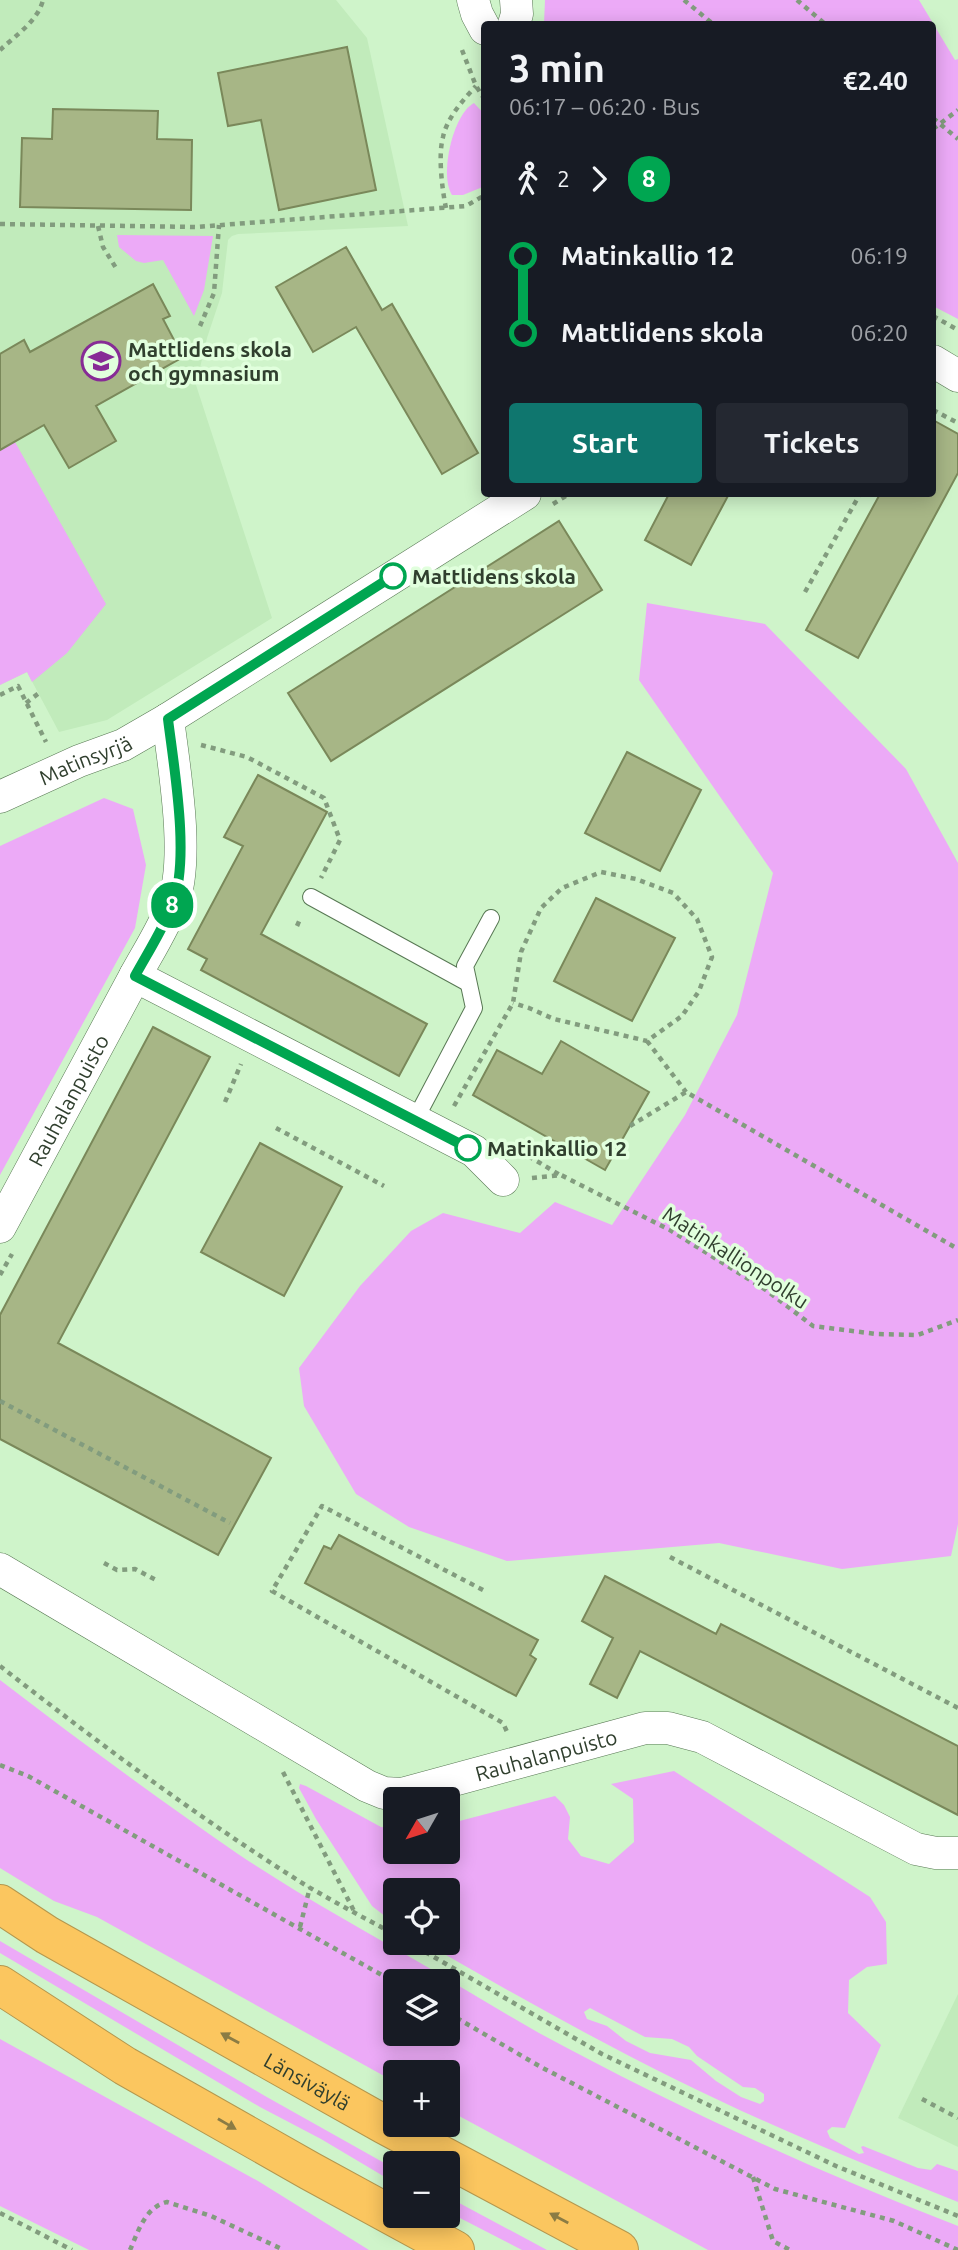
<!DOCTYPE html>
<meta charset="utf-8">
<style>
body{margin:0;font-family:Ubuntu,sans-serif;background:#242831;color:#f1f3f6;height:100vh;display:flex;flex-direction:column;font-size:26px;white-space:nowrap}
*{box-sizing:border-box;margin:0}
p{font-size:23px;color:#9ea1a6}
.icon{flex:none;width:38px;height:38px;fill:none;stroke:currentColor;stroke-width:2;stroke-linecap:round;stroke-linejoin:round}
.map{position:relative;flex:1;overflow:hidden}
.details{position:absolute;left:481px;top:21px;width:455px;height:476px;display:flex;flex-direction:column;background:#171b24;border-radius:7px;box-shadow:0 4px 18px #0003}
.details>*{flex:none}
.badge{padding:0 14px;border-radius:23px;font-size:24px;line-height:46px}
.needle{width:46px;rotate:231deg}
.controls{position:absolute;left:383px;top:1787px;display:grid;gap:14px}
.controls a{display:grid;place-items:center;width:77px;height:77px;border-radius:7px;background:#171b24;box-shadow:0 4px 18px #0003;font-size:35px}
.map>.badge{position:absolute;translate:-50% -50%;box-shadow:0 0 0 4px #fff}
.legs{display:flex;align-items:center;gap:10px;height:77px;padding:0 28px;font-size:23px}
.legs p{margin-inline-start:auto}
.summary{display:flex;align-items:center;justify-content:space-between;height:119px;padding:0 28px}
h1{font-size:38px;font-weight:700;line-height:52px}
.cta{display:flex;gap:14px;margin-top:auto;padding:14px 28px}
.cta a{flex:1;height:80px;border-radius:7px;background:#0f766e;color:#fff;font-size:28px;font-weight:700;line-height:80px;text-align:center}
.cta a+a{background:#242831;color:#f1f3f6}
ul{padding:0 28px;list-style:none}
li{display:flex;align-items:center;gap:24px;height:77px;font-size:26px}
li i{display:grid;place-items:center;width:10px;height:100%;margin:0 9px;background:currentColor}
li i::after{content:'';width:18px;height:18px;margin:-9px;border:5px solid;border-radius:50%;background:#171b24}
li p{margin-inline-start:auto}
li:first-child i{background:linear-gradient(#0000 50%,currentColor 0)}
li:last-child i{background:linear-gradient(currentColor 50%,#0000 0)}
.map>svg:first-child{display:block}
.built{fill:#c1ebbb}
.green{fill:#ecaaf7;fill-rule:evenodd}
.building{fill:#a7b686;stroke:#7a885a;stroke-width:2}
.lines{fill:none;stroke-linecap:round;stroke-linejoin:round}
.lane-casing{stroke:#587854;stroke-width:18}
.street-casing{stroke:#587854;stroke-width:33}
.highway-casing{stroke:#b4974e;stroke-width:40}
.path{stroke:#829c7e;stroke-width:4.5;stroke-dasharray:5 5;stroke-linecap:butt}
.lane{stroke:#fff;stroke-width:16}
.street{stroke:#fff;stroke-width:32}
.highway{stroke:#fbc65f;stroke-width:38}
.oneway{fill:#8b7c44}
.line-1-casing{stroke:#fff;stroke-width:16}
.line-1{stroke:#00a651;stroke-width:10}
.stop-1-dot{fill:#fff;stroke:#00a651;stroke-width:3.5}
.labels{text-anchor:middle;dominant-baseline:central;stroke-width:7;stroke-linejoin:round;paint-order:stroke}
.poi-label{font-size:21px;font-weight:bold;fill:#303f2e;stroke:#e1ffdd;text-anchor:start}
.stop-label{font-size:21px;font-weight:bold;fill:#303f2e;stroke:#e1ffdd;text-anchor:start}
.street-label{font-size:21px;fill:#303f2e;stroke:#e1ffdd}
</style>
<div class="map">
<svg width="958" height="2250" viewBox="0 0 958 2250">
<rect width="100%" height="100%" fill="#cff4ca"/>
<!-- built -->
<g class="built">
<polygon points="0,0 336,0 367,38 408,226 238,234 232,236 228,240 222,293 207,338 196,385 272,618 107,720 59,732 27,672 0,685"/>
<polygon points="958,1994 958,2147 898,2118"/>
</g>
<!-- green -->
<g class="green">
<polygon points="545,0 919,0 955,60 958,59 958,319 933,306 933,24 544,24"/>
<path d="M474,103L485,115V186L463,195H452C439,175 453,114 474,103Z"/>
<polygon points="117,235 213,236 204,290 194,316 163,260 144,263 136,261 119,247"/>
<polygon points="15,442 106,604 67,653 32,682 27,672 0,685 0,450"/>
<polygon points="647,603 765,624 906,769 958,863 958,1524 951,1556 842,1569 719,1543 507,1561 409,1527 356,1494 304,1406 299,1368 360,1286 411,1231 443,1213 520,1233 555,1202 612,1225 685,1115 737,1015 773,873 639,680"/>
<polygon points="104,798 133,809 146,865 135,928 0,1175 0,846"/>
<path d="M0,1680C78,1740 157,1798 238,1854C299,1895 365,1931 429,1968C466,1990 502,2012 539,2033C674,2106 815,2171 958,2226V2250H708L448,2110V2072H396L395,2082L97,1917L54,1901L0,1868ZM396,1981H448V2034H396Z"/>
<path d="M674,1771L870,1897L886,1922L887,1964L867,1967L849,1980L848,2013L881,2045L845,2128L832,2127L827,2131L830,2138L859,2154L864,2153L861,2147L863,2146L918,2168L931,2170L937,2164L958,2171V2202C898,2178 839,2154 780,2128C658,2075 541,2010 425,1943L448,1942V1890H396L395,1924L372,1906L316,1819L299,1788L300,1784L306,1786L381,1827L395,1828L396,1852H448V1824L555,1796L564,1805L570,1817L568,1839L581,1856L609,1864L634,1842L633,1799L611,1784ZM590,2008L645,2037L672,2039L689,2047L697,2056L743,2087L755,2088L764,2094V2101L760,2104L741,2097L716,2081L691,2060L650,2053L626,2041L607,2026L587,2019L584,2012Z"/>
<polygon points="0,1941 265,2096 395,2169 395,2183 321,2139 260,2107 0,1953"/>
<polygon points="0,2039 258,2181 369,2250 89,2250 0,2206"/>
<polygon points="448,2197 547,2250 522,2250 458,2217 448,2211"/>
</g>
<!-- building -->
<g class="building">
<polygon points="347,47 376,190 279,210 261,120 228,126 218,73"/>
<polygon points="53,109 158,111 157,139 192,140 191,210 20,207 22,138 52,139"/>
<polygon points="346,247 382,310 392,304 478,453 442,474 356,327 313,352 276,287"/>
<polygon points="153,284 170,316 163,319 183,357 96,406 116,441 69,468 44,425 0,450 0,354 24,340 30,352"/>
<polygon points="933,420 958,434 958,473 858,658 806,630 880,494 933,494"/>
<polygon points="669,494 729,494 691,565 645,540"/>
<polygon points="559,521 602,590 331,761 288,693"/>
<polygon points="627,752 701,790 660,871 585,833"/>
<polygon points="258,775 327,812 261,934 427,1024 399,1076 201,970 207,959 188,949 243,846 224,837"/>
<polygon points="596,898 675,938 632,1021 554,981"/>
<polygon points="153,1027 210,1057 58,1343 271,1458 218,1555 0,1439 0,1315"/>
<polygon points="561,1041 649,1092 605,1170 473,1095 497,1050 542,1074"/>
<polygon points="260,1143 342,1187 284,1296 201,1252"/>
<polygon points="339,1535 538,1640 530,1655 536,1659 516,1696 305,1583 324,1546 331,1549"/>
<polygon points="605,1576 716,1634 721,1624 958,1746 958,1815 640,1651 617,1698 590,1684 613,1638 582,1621"/>
</g>
<g class="lines">
<defs>
<g id="lane">
<polyline points="311,897 468,983"/>
<polyline points="415,1120 474,1008 465,966 491,918"/>
</g>
<g id="street">
<polyline points="473,0 477,14 485,29"/>
<polyline points="514,24 517,14 516,0"/>
<polyline points="933,361 958,376"/>
<path id="s1" d="M0,797L79,761L123,745L168,719"/>
<path d="M503,1180L474,1151L135,976C147,954 165,926 173,903C190,858 174,768 168,719L525,494"/>
<path id="s2" d="M0,1227L135,976"/>
<path id="s3" d="M0,1569L367,1786L384,1793L402,1794L645,1728H668L702,1737L916,1849L936,1853H958"/>
</g>
<g id="highway">
<path id="s4" d="M0,1904L47,1935L385,2125L619,2250"/>
<polyline points="0,1985 125,2066 310,2171 455,2250"/>
</g>
</defs>
<!-- lane casing -->
<use href="#lane" class="lane-casing"/>
<!-- street casing -->
<use href="#street" class="street-casing"/>
<!-- highway casing -->
<use href="#highway" class="highway-casing"/>
<!-- path -->
<g class="path">
<polyline points="684,0 713,24"/>
<polyline points="797,0 825,24"/>
<path d="M0,50C15,36 38,21 43,0"/>
<polyline points="462,50 476,86 485,100"/>
<polyline points="933,118 958,139"/>
<polyline points="933,129 958,110"/>
<path d="M446,208C442,189 438,155 443,137C447,118 463,100 476,86"/>
<polyline points="0,224 196,227 466,206 485,195"/>
<polyline points="98,226 103,247 116,268"/>
<polyline points="933,316 958,330"/>
<polyline points="200,326 214,293 219,225"/>
<polyline points="933,410 958,423"/>
<polyline points="553,504 569,494"/>
<polyline points="805,592 860,494"/>
<polyline points="0,695 18,686 46,742"/>
<polyline points="26,703 39,693"/>
<polyline points="201,745 247,757 324,798 340,840 321,878"/>
<polyline points="297,926 301,917"/>
<polyline points="647,1041 686,1092"/>
<polyline points="225,1102 241,1064"/>
<polyline points="454,1106 513,1003 521,952 541,908 562,888 601,872 636,879 673,893 697,919 712,957 699,991 682,1016 647,1041 554,1019 529,1008 513,1003"/>
<polyline points="630,1126 686,1092 958,1249"/>
<polyline points="276,1128 384,1186"/>
<polyline points="520,1151 560,1175"/>
<polyline points="532,1178 561,1175 670,1230 766,1290 813,1326 876,1334 918,1335 958,1320"/>
<polyline points="0,1275 12,1254"/>
<polyline points="0,1401 230,1523"/>
<polyline points="670,1557 958,1708"/>
<polyline points="104,1563 117,1570 135,1569 156,1580"/>
<polyline points="483,1590 322,1506 272,1591 503,1723 508,1734"/>
<path d="M0,1666C100,1744 200,1819 307,1886C336,1903 366,1919 396,1935"/>
<polyline points="0,1765 28,1776 396,1983"/>
<polyline points="283,1772 354,1911"/>
<polyline points="300,1927 310,1887"/>
<polyline points="408,1942 602,2054 836,2166 958,2216"/>
<polyline points="448,2013 541,2067 775,2189 894,2221 958,2250"/>
<polyline points="922,2099 958,2118"/>
<polyline points="753,2177 773,2241 790,2250"/>
<polyline points="0,2213 72,2250"/>
<path d="M130,2250C138,2232 145,2207 167,2202L211,2216L284,2250"/>
</g>
<!-- lane -->
<use href="#lane" class="lane"/>
<!-- street -->
<use href="#street" class="street"/>
<!-- highway -->
<use href="#highway" class="highway"/>
</g>
<!-- one-way arrows -->
<defs><path id="oneway-solid" d="M-6-.8H1V-3.2L6.5 0L1 3.2V.8H-6Z" transform="scale(1.75)"/></defs>
<g class="oneway">
<use href="#oneway-solid" transform="translate(230 2038) rotate(-151)"/>
<use href="#oneway-solid" transform="translate(227 2124) rotate(30)"/>
<use href="#oneway-solid" transform="translate(559 2218) rotate(-152)"/>
</g>
<g class="lines">
<defs>
<path id="line-1" d="M393,576L168,719C174,768 190,858 173,903C165,926 147,954 135,976L468,1148"/>
</defs>
<!-- line-1 casing -->
<use href="#line-1" class="line-1-casing"/>
<!-- line-1 -->
<use href="#line-1" class="line-1"/>
</g>
<!-- icons -->
<defs>
<symbol id="school-ring" viewBox="-11 -11 22 22"><circle r="9.5" fill="#e1ffdd" stroke="#872b96" stroke-width="1.5"/><path d="M0-5L7-2L0 1L-7-2ZM-4 1L0 2.5L4 1V4Q0 6-4 4Z" fill="#872b96"/></symbol>
</defs>
<g fill-rule="evenodd">
<use href="#school-ring" x="79" y="339" width="44" height="44"/>
</g>
<!-- markers -->
<g class="stop-1-dot">
<circle cx="393" cy="576" r="12"/>
<circle cx="468" cy="1148" r="12"/>
</g>
<g class="labels">
<!-- poi labels -->
<g class="poi-label">
<text x="128" y="349">Mattlidens skola<tspan x="128" dy="24">och gymnasium</tspan></text>
</g>
<!-- stop labels -->
<g class="stop-label">
<text x="412" y="576">Mattlidens skola</text>
<text x="487" y="1148">Matinkallio 12</text>
</g>
<!-- street labels -->
<g class="street-label">
<text stroke="none"><textPath href="#s1" startOffset="93">Matinsyrjä</textPath></text>
<text stroke="none"><textPath href="#s2" startOffset="144">Rauhalanpuisto</textPath></text>
<text transform="translate(736 1257) rotate(33)">Matinkallionpolku</text>
<text stroke="none"><textPath href="#s3" startOffset="612">Rauhalanpuisto</textPath></text>
<text stroke="none"><textPath href="#s4" startOffset="355">Länsiväylä</textPath></text>
</g>
</g>
</svg>
<div class="controls">
<a><svg class="needle" viewBox="-14 -14 28 28"><path d="M0-13l5 13h-10z" fill="#e53935"/><path d="M0 13l5-13h-10z" fill="#9ea1a6"/></svg></a>
<a><svg class="icon" aria-label="locate" viewBox="0 0 24 24"><circle cx="12" cy="12" r="6"/><path d="M12 2v4M12 18v4M2 12h4M18 12h4"/></svg></a>
<a><svg class="icon" aria-label="layers" viewBox="0 0 24 24"><path d="M12 4l9 5-9 5-9-5zM3 14l9 5 9-5"/></svg></a>
<a>+</a>
<a>−</a>
</div>
<b class="badge" style="left:172px;top:905px;background:#00a651;color:#fff">8</b>
<section class="details">
<div class="summary"><div><h1>3 min</h1><p>06:17 – 06:20 · Bus</p></div><b>€2.40</b></div>
<div class="legs"><svg class="icon" aria-label="walk" viewBox="0 0 24 24"><circle cx="13" cy="4" r="2"/><path d="M13 8l-2 6 4 7M11 14l-3 7M7 12l3-4h3l4 4"/></svg>2<svg class="icon" aria-label="forward" viewBox="0 0 24 24"><path d="M9 5l7 7-7 7"/></svg><b class="badge" style="background:#00a651;color:#fff">8</b></div>
<ul>
<li><i style="color:#00a651"></i><b>Matinkallio 12</b><p>06:19</p></li>
<li><i style="color:#00a651"></i><b>Mattlidens skola</b><p>06:20</p></li>
</ul>
<div class="cta"><a>Start</a><a>Tickets</a></div>
</section>
</div>
